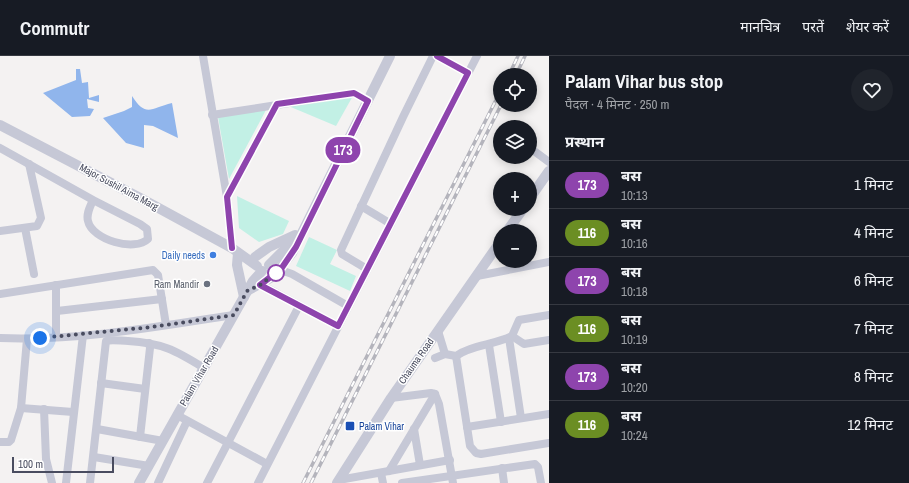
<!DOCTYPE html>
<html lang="hi">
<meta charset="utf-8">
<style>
body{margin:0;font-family:"Archivo Narrow","Noto Sans Devanagari",sans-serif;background:#20242c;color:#f1f3f6;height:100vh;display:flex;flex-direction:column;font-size:15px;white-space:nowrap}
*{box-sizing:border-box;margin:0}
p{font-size:13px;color:#9ea1a6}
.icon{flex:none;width:22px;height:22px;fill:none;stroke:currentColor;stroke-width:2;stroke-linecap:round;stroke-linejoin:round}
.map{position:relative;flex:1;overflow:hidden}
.details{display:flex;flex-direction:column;background:#171b24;width:360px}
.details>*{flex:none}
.badge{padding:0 8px;border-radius:13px;font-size:14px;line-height:26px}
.buttons{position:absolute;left:493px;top:12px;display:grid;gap:8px}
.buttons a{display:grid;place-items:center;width:44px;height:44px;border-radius:50%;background:#171b24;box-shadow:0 2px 10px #0003;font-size:20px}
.scale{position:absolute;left:12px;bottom:10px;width:102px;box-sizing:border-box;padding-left:4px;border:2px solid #494c5f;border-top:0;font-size:11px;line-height:14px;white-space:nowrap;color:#494c5f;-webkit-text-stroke:3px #fff;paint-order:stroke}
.you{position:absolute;width:20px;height:20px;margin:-10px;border:3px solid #fff;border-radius:50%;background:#1a73e8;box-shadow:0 0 0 6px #1a73e833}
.map>.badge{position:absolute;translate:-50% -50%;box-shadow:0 0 0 2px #fff}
h2{padding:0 16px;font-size:15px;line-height:36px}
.round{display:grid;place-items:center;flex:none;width:42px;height:42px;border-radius:21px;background:#20242c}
.head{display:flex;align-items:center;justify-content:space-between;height:68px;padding:0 16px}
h1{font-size:19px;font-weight:800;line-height:30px}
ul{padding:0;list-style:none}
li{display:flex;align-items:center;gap:12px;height:48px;padding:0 16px;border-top:1px solid #363941}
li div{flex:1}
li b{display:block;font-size:15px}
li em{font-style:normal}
li .badge{min-width:44px;font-weight:700;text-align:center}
header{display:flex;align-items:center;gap:24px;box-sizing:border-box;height:56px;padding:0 20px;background:#171b24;border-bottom:1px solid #363941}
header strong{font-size:19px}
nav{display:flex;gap:22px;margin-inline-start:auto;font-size:14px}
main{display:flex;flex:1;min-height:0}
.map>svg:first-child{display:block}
.green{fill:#c2f0e5}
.water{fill:#90b5ec}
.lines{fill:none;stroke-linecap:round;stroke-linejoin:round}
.minor{stroke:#c6c8d6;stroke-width:8}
.tertiary{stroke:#c6c8d6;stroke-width:10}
.rail-casing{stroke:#b4b4bc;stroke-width:3.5}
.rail{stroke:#fff;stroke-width:2;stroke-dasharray:6;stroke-linecap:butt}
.line-casing{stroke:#fff;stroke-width:9}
.line{stroke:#8e44ad;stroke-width:6}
.walk{stroke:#494c5f;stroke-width:4;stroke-dasharray:0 7.2}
.shop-dot{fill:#3f7fe0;stroke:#fff;stroke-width:1.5}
.stop-dot{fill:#fff;stroke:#8e44ad;stroke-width:2}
.worship-dot{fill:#6b7280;stroke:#fff;stroke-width:1.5}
.transit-dot{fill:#1a4fb4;stroke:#fff;stroke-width:1.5}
.labels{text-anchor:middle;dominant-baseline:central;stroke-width:3;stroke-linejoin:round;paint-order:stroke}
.street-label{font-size:10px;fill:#494c5f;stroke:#fff}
.shop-label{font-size:10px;fill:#366cbe;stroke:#fff;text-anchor:end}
.worship-label{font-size:10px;fill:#5b616d;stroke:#fff;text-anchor:end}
.transit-label{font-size:10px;fill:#164399;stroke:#fff;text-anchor:start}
</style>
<header>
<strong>Commutr</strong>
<nav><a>मानचित्र</a><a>परतें</a><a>शेयर करें</a></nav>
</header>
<main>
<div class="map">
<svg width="549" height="427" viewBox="0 0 549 427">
<rect width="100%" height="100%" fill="#f4f2f2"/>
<!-- green -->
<g class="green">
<polygon points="354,38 336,70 286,49"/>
<polygon points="266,54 229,123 218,61"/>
<polygon points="237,140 289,165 283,178 259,186 239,172"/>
<polygon points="309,181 337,194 330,208 356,220 350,235 296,210"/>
</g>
<!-- water -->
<g class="water">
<polygon points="76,13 80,13 82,27 88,26 89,42 99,39 99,46 87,43 88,52 94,53 90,60 72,61 43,37 76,24"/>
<path d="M132,40C146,62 151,52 172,47L178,82L153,70L144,69V92L126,87L103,62L124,55L132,51Z"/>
</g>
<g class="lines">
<!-- minor -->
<g class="minor">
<polyline points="203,0 227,141 232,192"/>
<polyline points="437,0 468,17"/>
<polyline points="212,59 354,37 367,45"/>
<path d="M0,92L93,144L140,168L147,173L148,183C135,196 92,184 88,165C86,158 90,151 93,144"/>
<polyline points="530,92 549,106"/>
<polyline points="227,141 277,48"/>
<polyline points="361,150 391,168"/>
<polyline points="25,172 34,218"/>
<polyline points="0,175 37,170 41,162 29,108"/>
<polyline points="275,212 292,218 348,250"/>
<polyline points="367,213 342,198 341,194 403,61 433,0"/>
<polyline points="477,220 549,206"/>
<polyline points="256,226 338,270"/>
<polyline points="0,238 153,214 158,219 166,269"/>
<polyline points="57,255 162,243"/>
<polyline points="438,275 445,298"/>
<polyline points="512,280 524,288 549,284"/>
<polyline points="56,281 56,229"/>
<path d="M0,282C78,285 156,271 233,259"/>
<polyline points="509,282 521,362"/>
<polyline points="489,289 501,366"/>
<polyline points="456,300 470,390 476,397 481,398 549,387"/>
<path d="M435,302L445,298L456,300C471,289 494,289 512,280L519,264L549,259"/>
<polyline points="101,327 145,333"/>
<polyline points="391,342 431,337 435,338 439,348 453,427"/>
<polyline points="21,352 73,356"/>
<polyline points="44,353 46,403 52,427"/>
<polyline points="177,359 267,408"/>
<polyline points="467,371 549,358"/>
<polyline points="97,373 163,385"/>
<polyline points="414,373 420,409"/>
<polyline points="140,381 150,292 149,287"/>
<polyline points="0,386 9,386 11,384 21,352 27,283"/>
<polyline points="94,401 149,410"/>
<polyline points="502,412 504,427"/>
<polyline points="389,415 435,338"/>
<polyline points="381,417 383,427"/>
<polyline points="339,424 450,404"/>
<polyline points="66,427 83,279"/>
<path d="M90,427L106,285C112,283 121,285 128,285C162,287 175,294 204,312"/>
<polyline points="158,427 187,365"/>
<polyline points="207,427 299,250"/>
<polyline points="258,427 477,0"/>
<polyline points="402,427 535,408 538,411 541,427"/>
</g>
<!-- tertiary -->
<g class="tertiary">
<polyline points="0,69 142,143 232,192 257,210"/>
<polyline points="530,142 549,115"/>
<polyline points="507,175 523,153"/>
<polyline points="238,197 237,209 244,241"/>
<polyline points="255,201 269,191 295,179"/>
<polyline points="269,209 298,180"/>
<polyline points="247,235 274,220 292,197 390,0"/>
<polyline points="139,427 253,225 262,215"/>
<polyline points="337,427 391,342 500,186"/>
</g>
<defs>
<g id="rail">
<polyline points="509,19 518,0"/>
<polyline points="516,19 525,0"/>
<polyline points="303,427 500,36"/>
<polyline points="311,427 501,49"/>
</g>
</defs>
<!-- rail casing -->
<use href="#rail" class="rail-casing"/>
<!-- rail -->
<use href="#rail" class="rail"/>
</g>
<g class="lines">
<defs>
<polyline id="line" points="232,192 227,141 277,48 354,37 368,45 296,191 281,213 260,229 338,270 468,17 437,0"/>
</defs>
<!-- line casing -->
<use href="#line" class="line-casing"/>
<!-- line -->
<use href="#line" class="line"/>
<!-- walk -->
<polyline class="walk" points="40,282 152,271 234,259 247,235 260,229 276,217"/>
</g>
<!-- markers -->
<circle class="shop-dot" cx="213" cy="199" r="4"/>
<circle class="stop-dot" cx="276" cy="217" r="8"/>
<circle class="worship-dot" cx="207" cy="228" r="4"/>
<rect class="transit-dot" x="345" y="365" width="10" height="10" rx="2"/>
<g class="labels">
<!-- street labels -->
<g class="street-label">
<text transform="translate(119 131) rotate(28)">Major Sushil Aima Marg</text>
<text transform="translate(416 305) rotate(-55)">Chauma Road</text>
<text transform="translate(199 320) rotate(-60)">Palam Vihar Road</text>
</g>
<!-- shop labels -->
<g class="shop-label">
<text x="205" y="199">Daily needs</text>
</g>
<!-- worship labels -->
<g class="worship-label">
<text x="199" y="228">Ram Mandir</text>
</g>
<!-- transit labels -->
<g class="transit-label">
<text x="359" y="370">Palam Vihar</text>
</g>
</g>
</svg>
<div class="buttons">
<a><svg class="icon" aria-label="locate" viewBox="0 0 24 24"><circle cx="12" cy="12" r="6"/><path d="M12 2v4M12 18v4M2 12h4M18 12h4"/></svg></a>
<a><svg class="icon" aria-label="layers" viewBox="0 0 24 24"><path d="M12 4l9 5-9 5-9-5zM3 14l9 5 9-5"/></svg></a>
<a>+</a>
<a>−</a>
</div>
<div class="scale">100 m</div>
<div class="you" style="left:40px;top:282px"></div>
<b class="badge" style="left:343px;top:94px;background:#8e44ad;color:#fff">173</b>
</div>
<section class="details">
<div class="head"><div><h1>Palam Vihar bus stop</h1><p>पैदल · 4 मिनट · 250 m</p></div><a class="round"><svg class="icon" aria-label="heart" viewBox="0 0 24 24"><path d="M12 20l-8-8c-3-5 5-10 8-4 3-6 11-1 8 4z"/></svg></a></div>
<h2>प्रस्थान</h2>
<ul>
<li><span class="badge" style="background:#8e44ad;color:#fff">173</span><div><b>बस</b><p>10:13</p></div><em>1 मिनट</em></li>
<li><span class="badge" style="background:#6b8e23;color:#fff">116</span><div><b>बस</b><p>10:16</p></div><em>4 मिनट</em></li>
<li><span class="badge" style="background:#8e44ad;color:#fff">173</span><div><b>बस</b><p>10:18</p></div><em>6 मिनट</em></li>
<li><span class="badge" style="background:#6b8e23;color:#fff">116</span><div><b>बस</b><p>10:19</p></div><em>7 मिनट</em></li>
<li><span class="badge" style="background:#8e44ad;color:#fff">173</span><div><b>बस</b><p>10:20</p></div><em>8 मिनट</em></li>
<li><span class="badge" style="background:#6b8e23;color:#fff">116</span><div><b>बस</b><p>10:24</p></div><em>12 मिनट</em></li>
</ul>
</section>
</main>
